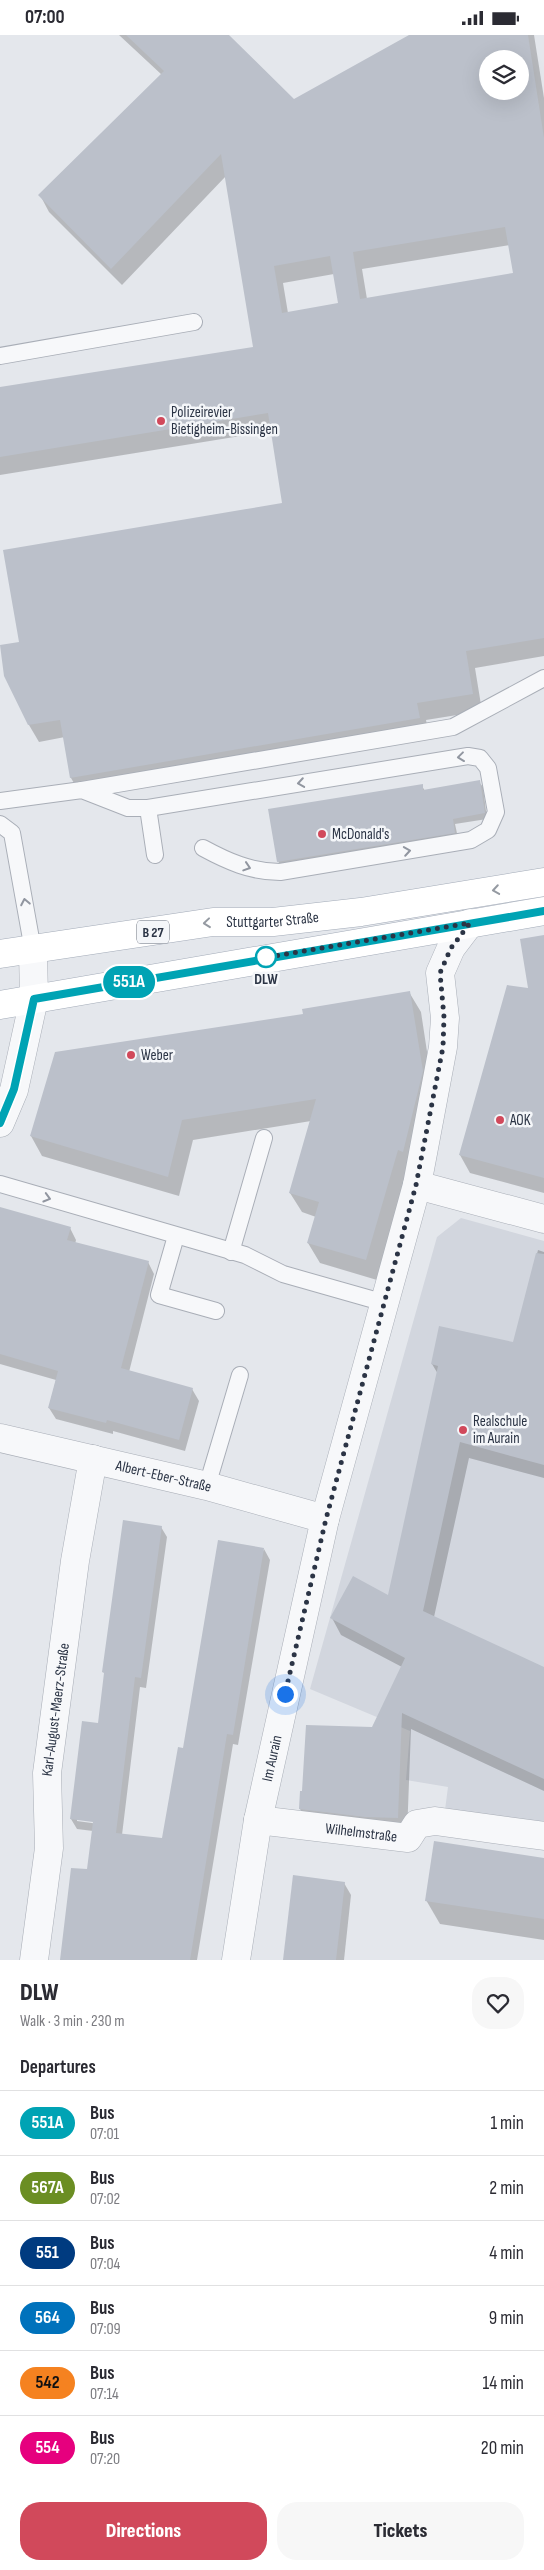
<!DOCTYPE html>
<meta charset="utf-8">
<style>
body{margin:0;font-family:"Sofia Sans Condensed",sans-serif;background:#f7f7f7;color:#2b2b33;height:100vh;display:flex;flex-direction:column;font-size:19px;white-space:nowrap}
*{box-sizing:border-box;margin:0}
p{font-size:16px;color:#7c7c81}
.icon{flex:none;width:28px;height:28px;fill:none;stroke:currentColor;stroke-width:2;stroke-linecap:round;stroke-linejoin:round}
.map{position:relative;height:1925px;overflow:hidden}
.sheet{display:flex;flex-direction:column;background:#fff;flex:1}
.sheet>*{flex:none}
.badge{padding:0 10px;border-radius:16px;font-size:18px;line-height:32px}
.controls{position:absolute;left:479px;top:15px;display:grid;gap:10px}
.controls a{display:grid;place-items:center;width:50px;height:50px;border-radius:50%;background:#fff;box-shadow:0 5px 20px #0002;font-size:25px}
.you{position:absolute;width:25px;height:25px;margin:-12px;border:4px solid #fff;border-radius:50%;background:#1a73e8;box-shadow:0 0 0 8px #1a73e833}
.map>.badge{position:absolute;translate:-50% -50%;box-shadow:0 0 0 2px #fff}
h2{padding:0 20px;font-size:19px;line-height:45px}
.round{display:grid;place-items:center;flex:none;width:52px;height:52px;border-radius:20px;background:#f7f7f7}
.headline{display:flex;align-items:center;justify-content:space-between;height:85px;padding:0 20px}
h1{font-size:24px;font-weight:800;line-height:38px}
.primary-button{display:flex;gap:10px;margin-top:auto;padding:10px 20px}
.primary-button a{flex:1;height:58px;border-radius:20px;background:#d1495b;color:#fff;font-size:20px;font-weight:800;line-height:58px;text-align:center}
.primary-button a+a{background:#f7f7f7;color:#2b2b33}
ul{padding:0;list-style:none}
li{display:flex;align-items:center;gap:15px;height:65px;padding:0 20px;border-top:1px solid #e1e1e2}
li div{flex:1}
li b{display:block;font-size:19px}
li em{font-style:normal}
li .badge{min-width:55px;font-weight:700;text-align:center}
.status{display:flex;justify-content:space-between;align-items:center;height:35px;padding:0 25px;background:#fff;direction:ltr}
.status svg{height:14px;fill:currentColor}
.map>svg:first-child{display:block}
.built{fill:#d2d6de}
.shadow{fill:#0003;fill-rule:evenodd}
.building{fill:#bbc0ca;fill-rule:evenodd}
.lines{fill:none;stroke-linecap:round;stroke-linejoin:round}
.lane-casing{stroke:#a9aeb7;stroke-width:18}
.street-casing{stroke:#a9aeb7;stroke-width:29}
.primary-casing{stroke:#a3abb8;stroke-width:29}
.lane{stroke:#f7f8fa;stroke-width:16}
.street{stroke:#f7f8fa;stroke-width:28}
.primary{stroke:#fff;stroke-width:28}
.oneway{stroke:#9196a0}
.oneway2{stroke:#959aa2}
.line-casing{stroke:#fff;stroke-width:11}
.line{stroke:#00a3b4;stroke-width:8}
.walk{stroke:#2b3445;stroke-width:5;stroke-dasharray:0 9}
.poi-dot{fill:#d1495b;stroke:#f4f6f9;stroke-width:2}
.stop-dot{fill:#fff;stroke:#00a3b4;stroke-width:2.5}
.labels{text-anchor:middle;dominant-baseline:central;stroke-width:5;stroke-linejoin:round;paint-order:stroke}
.shield{fill:#f4f6f9;stroke:#676e7b;stroke-width:1}
.shield-label{font-size:14px;font-weight:bold;fill:#2b3445}
.poi-label{font-size:15px;fill:#2b3445;stroke:#f4f6f9;text-anchor:start}
.street-label{font-size:15px;fill:#2b3445;stroke:#f4f6f9}
.stop-label{font-size:15px;font-weight:bold;fill:#2b3445;stroke:#f4f6f9}
</style>
<div class="status"><b>07:00</b><svg viewBox="0 0 49 12"><path d="M0 12V9h3v3zM5 12V6h3v6zM10 12V3h3v9zM15 12V0h3v12zM26 1h20v11H26zM47 4h2v5h-2z"/></svg></div>
<div class="map">
<svg width="544" height="1925" viewBox="0 0 544 1925">
<rect width="100%" height="100%" fill="#e4e7ec"/>
<!-- built -->
<polygon class="built" points="461,1183 544,1206 544,1789 445,1775 448,1752 406,1745 410,1696 310,1654 437,1202"/>
<!-- shadow -->
<g class="shadow">
<path d="M119,0H227L294,65L413,0H534L544,63V621L475,633L482,676L426,685L429,700L81,760L71,743L65,702L39,707L29,690L21,608L284,469L272,396L0,440V353L255,313L226,141L122,250L49,177L40,160L162,40ZM488,24H520V56H488ZM510,210L515,240L367,264L362,234ZM334,239L339,269L288,278L283,248Z"/>
<polygon points="479,747 483,752 487,784 455,789 458,803 281,832 278,826 422,751 425,756"/>
<polygon points="544,901 544,1158 470,1138 460,1120 530,955"/>
<polygon points="409,957 421,977 433,1056 377,1245 320,1228 308,1208 316,1182 302,1177 290,1158 311,1086 193,1105 179,1161 42,1121 31,1101 56,1018 304,980"/>
<polygon points="0,1173 70,1193 76,1205 75,1209 148,1227 154,1239 129,1337 192,1354 199,1366 185,1416 113,1396 113,1399 56,1384 49,1373 56,1345 0,1329"/>
<polygon points="538,1215 544,1217 544,1443 469,1423 434,1582 544,1633 544,1756 411,1694 407,1800 310,1791 300,1774 303,1757 373,1694 402,1632 341,1600 332,1583 389,1562 438,1339 432,1329 514,1308"/>
<path d="M161,1492L167,1502L146,1653L140,1652L122,1800L163,1805L184,1714L264,1514L270,1525L238,1710L233,1709L197,1925H61L88,1836L93,1796L77,1794L71,1784ZM77,1784L99,1786V1789L77,1786Z"/>
<polygon points="544,1824 544,1905 440,1889 426,1865"/>
<polygon points="344,1848 351,1860 344,1925 285,1925"/>
</g>
<!-- building -->
<g class="building">
<path d="M126,0H229L294,64L409,0H528L544,103V603L466,616L473,659L417,668L420,683L70,743L60,685L28,690L4,641L0,610L19,607L3,515L282,468L268,378L0,422V352L253,312L221,119L111,234L38,160L164,36ZM488,24H520V56H488ZM505,192L513,238L360,264L353,217ZM330,221L338,268L282,278L274,231Z"/>
<polygon points="480,745 485,778 453,784 455,798 277,827 268,774 423,749 423,755"/>
<polygon points="544,900 544,1143 459,1120 507,950 528,953 520,904"/>
<polygon points="410,956 423,1036 403,1117 398,1115 366,1225 307,1208 319,1167 289,1158 316,1064 182,1085 168,1142 30,1101 55,1017 303,979 302,974"/>
<polygon points="0,1172 71,1192 67,1205 149,1226 121,1333 193,1353 179,1405 107,1385 106,1388 48,1373 58,1336 0,1319"/>
<polygon points="536,1218 544,1219 544,1430 460,1407 423,1576 544,1632 544,1744 402,1678 398,1783 365,1782 299,1774 300,1756 302,1756 306,1690 372,1692 405,1623 330,1583 353,1541 388,1560 438,1331 431,1329 439,1291 513,1307"/>
<polygon points="123,1485 162,1491 141,1643 135,1642 116,1798 162,1803 178,1712 183,1713 218,1505 264,1513 233,1700 227,1699 190,1925 60,1925 71,1833 87,1834 93,1787 70,1784 82,1686 98,1688 104,1638 102,1637"/>
<polygon points="434,1806 544,1823 544,1884 425,1866"/>
<polygon points="293,1840 345,1847 336,1925 283,1925"/>
</g>
<g class="lines">
<defs>
<g id="lane">
<polyline points="0,321 194,287"/>
<polyline points="82,755 453,692 544,643"/>
<polyline points="0,766 82,755 128,773 148,773 155,820"/>
<path d="M148,773L468,721L480,723L488,733L496,777L488,795L471,805L280,837C251,837 227,826 203,813"/>
<polyline points="0,789 12,798 33,915"/>
<polyline points="0,1149 245,1220 283,1239 385,1268"/>
<polyline points="176,1201 159,1260 216,1276"/>
<polyline points="231,1217 264,1103"/>
<polyline points="207,1451 240,1340"/>
</g>
<g id="street">
<polyline points="0,1088 14,1055 34,964 33,915"/>
<polyline points="417,1150 544,1184"/>
<path id="s1" d="M0,1403L207,1451L325,1484"/>
<path id="s2" d="M258,1785L408,1803L417,1789L435,1786L544,1801"/>
<path id="s3" d="M34,1925L49,1813L47,1738L75,1526L93,1424"/>
<path id="s4" d="M236,1925L258,1785L325,1484L417,1150L443,1012L445,983L440,938L451,913L470,888"/>
</g>
<g id="primary">
<path id="s5" d="M0,919L213,887H273L361,877L544,847"/>
<polyline points="0,970 544,876"/>
</g>
</defs>
<!-- lane casing -->
<use href="#lane" class="lane-casing"/>
<!-- street casing -->
<use href="#street" class="street-casing"/>
<!-- primary casing -->
<use href="#primary" class="primary-casing"/>
<!-- lane -->
<use href="#lane" class="lane"/>
<!-- street -->
<use href="#street" class="street"/>
<!-- primary -->
<use href="#primary" class="primary"/>
</g>
<!-- one-way arrows -->
<defs><path id="oneway-chevron" d="M-2-3.5L2.5 0L-2 3.5" fill="none" stroke-width="1.6" stroke-linecap="round" stroke-linejoin="round" transform="scale(1.25)"/></defs>
<g class="oneway">
<use href="#oneway-chevron" transform="translate(461 722) rotate(173)"/>
<use href="#oneway-chevron" transform="translate(301 748) rotate(171)"/>
<use href="#oneway-chevron" transform="translate(407 816) rotate(-9)"/>
<use href="#oneway-chevron" transform="translate(247 832) rotate(18)"/>
<use href="#oneway-chevron" transform="translate(25 867) rotate(-101)"/>
<use href="#oneway-chevron" transform="translate(47 1163) rotate(16)"/>
</g>
<g class="oneway2">
<use href="#oneway-chevron" transform="translate(496 855) rotate(171)"/>
<use href="#oneway-chevron" transform="translate(207 888) rotate(174)"/>
</g>
<g class="lines">
<defs>
<polyline id="line" points="0,1088 14,1054 34,964 544,876"/>
</defs>
<!-- line casing -->
<use href="#line" class="line-casing"/>
<!-- line -->
<use href="#line" class="line"/>
<!-- walk -->
<polyline class="walk" points="266,922 263,923 470,888 451,913 440,938 444,982 443,1012 416,1150 326,1484 285,1659"/>
</g>
<!-- markers -->
<g class="poi-dot">
<circle cx="161" cy="386" r="5"/>
<circle cx="322" cy="799" r="5"/>
<circle cx="131" cy="1020" r="5"/>
<circle cx="500" cy="1085" r="5"/>
<circle cx="463" cy="1395" r="5"/>
</g>
<circle class="stop-dot" cx="266" cy="922" r="10"/>
<g class="labels">
<!-- shield labels -->
<rect class="shield" x="137" y="885.5" width="32" height="23" rx="4"/>
<g class="shield-label">
<text x="153" y="897">B 27</text>
</g>
<!-- poi labels -->
<g class="poi-label">
<text x="171" y="377">Polizeirevier<tspan x="171" dy="17">Bietigheim-Bissingen</tspan></text>
<text x="332" y="799">McDonald's</text>
<text x="141" y="1020">Weber</text>
<text x="510" y="1085">AOK</text>
<text x="473" y="1386">Realschule<tspan x="473" dy="17">im Aurain</tspan></text>
</g>
<!-- street labels -->
<g class="street-label">
<text stroke="none"><textPath href="#s5" startOffset="275">Stuttgarter Straße</textPath></text>
<text stroke="none"><textPath href="#s1" startOffset="168">Albert-Eber-Straße</textPath></text>
<text stroke="none"><textPath href="#s3" startOffset="252">Karl-August-Maerz-Straße</textPath></text>
<text stroke="none"><textPath href="#s4" startOffset="205">Im Aurain</textPath></text>
<text stroke="none"><textPath href="#s2" startOffset="104">Wilhelmstraße</textPath></text>
</g>
<!-- stop labels -->
<g class="stop-label">
<text x="266" y="944">DLW</text>
</g>
</g>
</svg>
<div class="controls">
<a><svg class="icon" aria-label="layers" viewBox="0 0 24 24"><path d="M12 4l9 5-9 5-9-5zM3 14l9 5 9-5"/></svg></a>
</div>
<div class="you" style="left:285px;top:1659px"></div>
<b class="badge" style="left:129px;top:947px;background:#00a3b4;color:#fff">551A</b>
</div>
<section class="sheet">
<div class="headline"><div><h1>DLW</h1><p>Walk · 3 min · 230 m</p></div><a class="round"><svg class="icon" aria-label="heart" viewBox="0 0 24 24"><path d="M12 20l-8-8c-3-5 5-10 8-4 3-6 11-1 8 4z"/></svg></a></div>
<h2>Departures</h2>
<ul>
<li><span class="badge" style="background:#00a3b4;color:#fff">551A</span><div><b>Bus</b><p>07:01</p></div><em>1 min</em></li>
<li><span class="badge" style="background:#6b8e23;color:#fff">567A</span><div><b>Bus</b><p>07:02</p></div><em>2 min</em></li>
<li><span class="badge" style="background:#003b80;color:#fff">551</span><div><b>Bus</b><p>07:04</p></div><em>4 min</em></li>
<li><span class="badge" style="background:#0072bc;color:#fff">564</span><div><b>Bus</b><p>07:09</p></div><em>9 min</em></li>
<li><span class="badge" style="background:#f58220;color:#111">542</span><div><b>Bus</b><p>07:14</p></div><em>14 min</em></li>
<li><span class="badge" style="background:#e6007e;color:#fff">554</span><div><b>Bus</b><p>07:20</p></div><em>20 min</em></li>
</ul>
<div class="primary-button"><a>Directions</a><a>Tickets</a></div>
</section>
